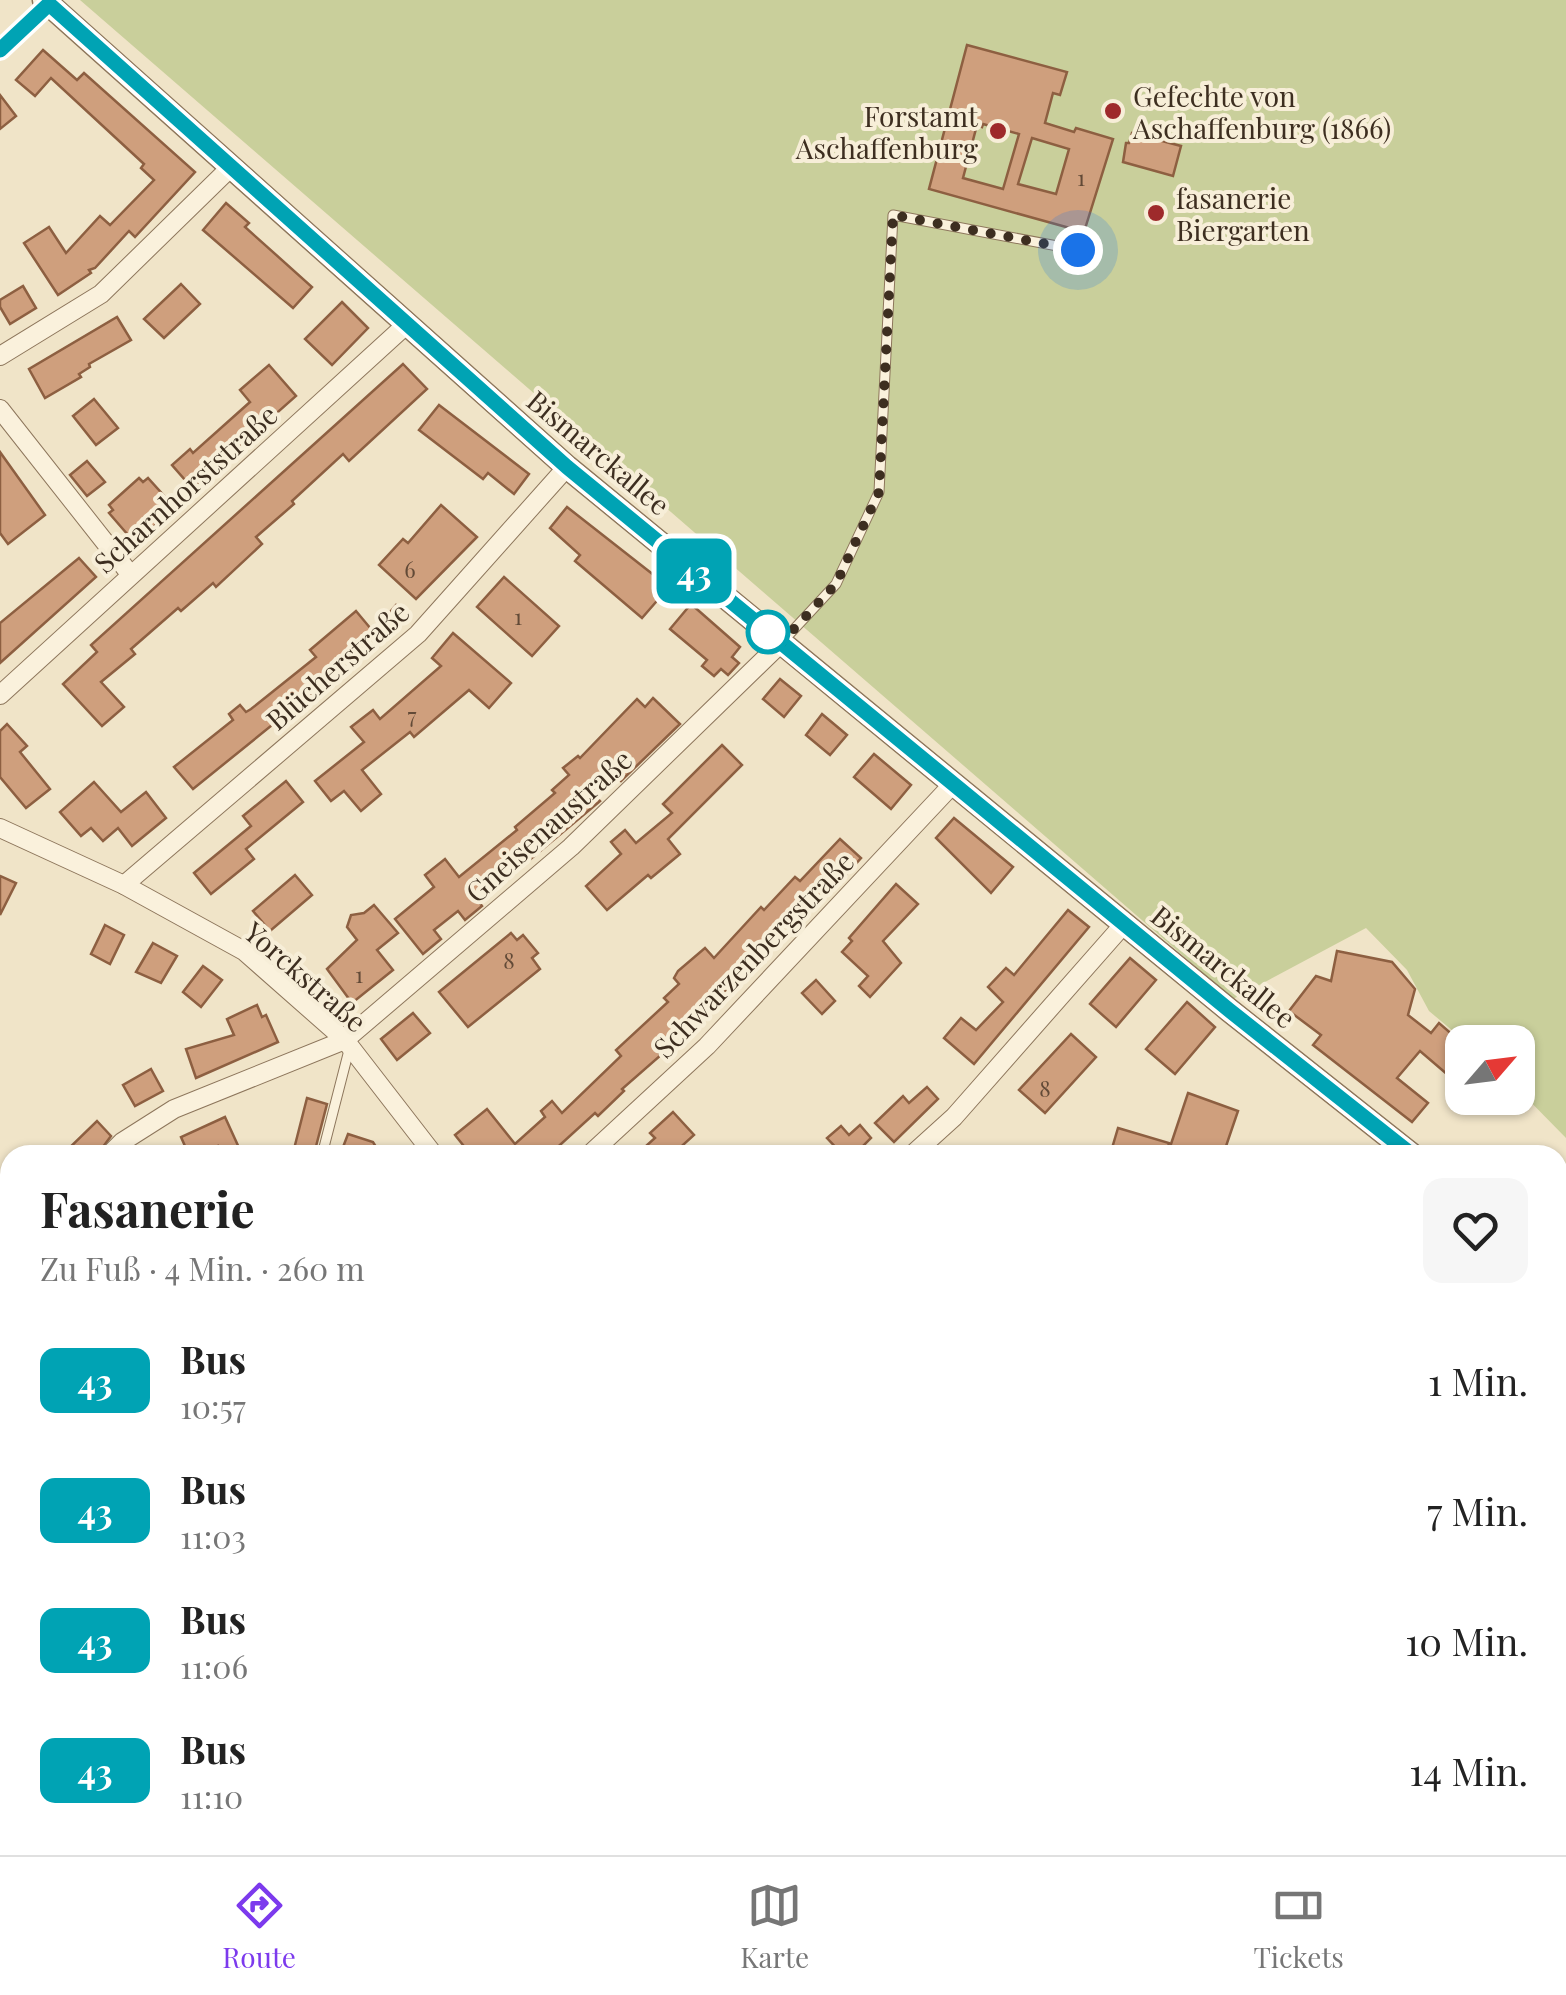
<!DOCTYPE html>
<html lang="de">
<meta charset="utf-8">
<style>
body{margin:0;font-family:"Playfair Display",serif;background:#f6f6f6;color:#222;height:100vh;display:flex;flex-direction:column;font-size:38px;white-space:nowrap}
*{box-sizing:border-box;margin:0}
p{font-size:32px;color:#767676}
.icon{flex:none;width:55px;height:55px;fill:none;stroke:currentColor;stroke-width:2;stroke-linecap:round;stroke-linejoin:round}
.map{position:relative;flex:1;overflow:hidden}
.details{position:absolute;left:0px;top:1145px;width:1568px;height:710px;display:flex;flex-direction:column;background:#fff;border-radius:30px 30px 0 0;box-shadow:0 2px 8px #0004}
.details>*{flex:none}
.badge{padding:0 20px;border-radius:15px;font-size:35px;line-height:65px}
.needle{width:65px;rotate:62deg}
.tools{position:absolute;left:1445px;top:1025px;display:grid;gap:20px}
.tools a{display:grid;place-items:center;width:90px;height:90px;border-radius:20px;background:#fff;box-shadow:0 2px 8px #0004;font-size:50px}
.you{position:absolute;width:50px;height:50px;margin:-25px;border:8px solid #fff;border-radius:50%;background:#1a73e8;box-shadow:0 0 0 15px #1a73e833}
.map>.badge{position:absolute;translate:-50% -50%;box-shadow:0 0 0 5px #fff}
.round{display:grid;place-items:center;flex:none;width:105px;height:105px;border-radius:20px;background:#f6f6f6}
.head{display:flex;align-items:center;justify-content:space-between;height:170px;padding:0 40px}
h1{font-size:48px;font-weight:700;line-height:75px}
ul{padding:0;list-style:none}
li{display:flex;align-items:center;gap:30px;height:130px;padding:0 40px}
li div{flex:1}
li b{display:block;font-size:38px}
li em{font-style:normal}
li .badge{min-width:110px;font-weight:700;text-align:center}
.dock{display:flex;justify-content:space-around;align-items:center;height:140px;border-top:2px solid #e0e0e0;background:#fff;font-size:28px;color:#767676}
.dock a{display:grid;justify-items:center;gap:5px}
.dock .active{color:#7c3aed}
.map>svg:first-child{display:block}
.green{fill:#c9cf9b}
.building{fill:#cf9f7d;stroke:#8d5f41;stroke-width:2.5;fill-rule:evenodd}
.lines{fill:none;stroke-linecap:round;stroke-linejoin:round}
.service-casing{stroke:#8d765c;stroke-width:11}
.minor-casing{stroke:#8d765c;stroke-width:20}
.tertiary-casing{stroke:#8d765c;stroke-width:25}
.service{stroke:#faf1dc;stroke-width:9}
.minor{stroke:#faf1dc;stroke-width:18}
.tertiary{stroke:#faf1dc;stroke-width:22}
.line-casing{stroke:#fff;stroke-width:22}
.line{stroke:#00a3b4;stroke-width:15}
.walk{stroke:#3d2e20;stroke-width:10;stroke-dasharray:0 18}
.poi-dot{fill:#9e2a2b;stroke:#f7eed8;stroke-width:4}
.stop-dot{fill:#fff;stroke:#00a3b4;stroke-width:5}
.labels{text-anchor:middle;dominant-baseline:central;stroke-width:8;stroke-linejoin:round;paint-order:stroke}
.number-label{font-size:22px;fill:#624a37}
.poi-label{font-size:28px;fill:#3d2e20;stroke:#f7eed8;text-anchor:start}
.street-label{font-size:28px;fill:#3d2e20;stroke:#f7eed8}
</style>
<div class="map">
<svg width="1566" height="1855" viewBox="0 0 1566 1855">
<rect width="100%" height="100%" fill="#f0e4c8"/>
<!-- green -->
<g class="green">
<polygon points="80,0 1566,0 1566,1138 1518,1089 1518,1042 1466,1042 1429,1011 1407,970 1366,928 1233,999"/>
<polygon points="1566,1174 1566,1318 1558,1308 1558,1184"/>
<polygon points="5,1329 10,1347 10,1732 2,1733 0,1330"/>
<polygon points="1558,1351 1566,1363 1566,1855 715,1855 730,1845 1558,1845"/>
<polygon points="542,1845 598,1845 615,1855 543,1855"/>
</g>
<!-- building -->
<g class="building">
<path d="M967,45L1067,72L1060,95L1053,93L1045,123L1074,132L1076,128L1113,139L1084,232L929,189ZM983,124L1019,134L1003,189L963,178L977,125L982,127ZM1032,138L1069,149L1056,194L1018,184Z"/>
<polygon points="43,50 77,80 84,73 195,172 135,237 129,231 95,268 89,270 91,273 58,295 24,243 49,227 66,253 100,216 110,225 154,180 141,168 144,164 51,78 35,96 16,80"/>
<polygon points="0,95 16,116 0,129"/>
<polygon points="1132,133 1181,146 1173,176 1123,162 1126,143 1129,143"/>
<polygon points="226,203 249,223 245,227 312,287 293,308 203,230"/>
<polygon points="181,284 200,304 164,338 144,319"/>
<polygon points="23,286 36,308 10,324 0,307 0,300"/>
<polygon points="342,302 368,328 332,365 305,339"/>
<polygon points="117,317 131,340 89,364 90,367 79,374 81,377 45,398 29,369"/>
<polygon points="403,364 427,389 349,461 343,454 292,501 294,504 256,537 262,544 216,587 213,583 181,611 178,608 131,649 135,654 101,682 124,707 102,726 63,684 97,652 91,645"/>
<polygon points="269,365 296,396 192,488 172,465 190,449 193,453 250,402 240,390"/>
<polygon points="94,399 118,428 96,445 73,416"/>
<polygon points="439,405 529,474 514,494 488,473 483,479 419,430"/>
<polygon points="0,452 45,515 8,544 0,533"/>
<polygon points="87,461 105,482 87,496 70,475"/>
<polygon points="139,478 143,482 148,478 175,508 135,543 109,513 113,510 109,505"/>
<polygon points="441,505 477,537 416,599 379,565 403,539 408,543"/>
<polygon points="567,507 669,587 642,618 575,561 580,555 550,528"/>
<polygon points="79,558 96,577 0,663 0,623"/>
<polygon points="504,577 559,626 532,656 477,607"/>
<polygon points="691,604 740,647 732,657 739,663 728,675 721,669 714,676 702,666 707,660 670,629"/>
<polygon points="396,605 408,616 395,630 384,619"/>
<polygon points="356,611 376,635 311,690 313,692 193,789 174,767 233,720 229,714 240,705 246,712 251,709 316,657 310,650"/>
<polygon points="453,633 511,683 489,708 469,690 414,737 410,732 362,770 381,794 361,811 344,791 331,801 315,781 364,742 351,727 373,710 380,719 441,666 432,658"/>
<polygon points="780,679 801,696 784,717 763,699"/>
<polygon points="653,698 680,724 621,781 612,772 591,791 600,801 479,902 482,906 465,920 458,911 434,930 441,939 423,954 395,919 434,887 425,875 445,859 459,877 517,830 515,827 555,793 552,790 569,775 563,768 578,756 580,758 637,699 645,707"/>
<polygon points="822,714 847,735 830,755 806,735"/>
<polygon points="7,724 27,746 20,752 50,789 26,808 0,777 0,731"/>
<polygon points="722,745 742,765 668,839 680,854 651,878 648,875 607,910 586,886 621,854 611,842 625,830 636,843 672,813 663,804"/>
<polygon points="874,754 911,785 891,809 854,777"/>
<polygon points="286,781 303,802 246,849 254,859 211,894 194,873 251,826 243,816"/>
<polygon points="94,782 121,812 146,792 166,818 132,846 118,828 103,841 91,828 81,836 60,812"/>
<polygon points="954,818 1013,867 991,893 936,838"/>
<polygon points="840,839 861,858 835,887 831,883 796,920 789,914 770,932 777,940 735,982 656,1050 661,1055 622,1089 624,1091 598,1116 595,1113 549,1155 471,1155 455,1135 487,1109 515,1144 545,1117 541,1111 552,1101 562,1113 621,1056 616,1050 668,1002 664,998 679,984 674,978 678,971 705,948 714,958 761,907 764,910 795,877 800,881"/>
<polygon points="295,875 312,895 270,931 253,911"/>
<polygon points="0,876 16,883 0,915"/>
<polygon points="896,884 918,904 883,941 901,963 870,997 859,986 868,976 842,952 852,941 849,938"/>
<polygon points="374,905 398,933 377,950 393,970 352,1003 327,969 357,940 347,927 351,915 364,913"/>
<polygon points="1068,910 1089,927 974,1064 944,1038 961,1018 976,1030 1003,1002 988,987 1006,968 1014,975"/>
<polygon points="105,925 124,935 110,964 91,954"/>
<polygon points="511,933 517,940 523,935 538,953 532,958 540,969 468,1027 439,992"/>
<polygon points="153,943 177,956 161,983 136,972"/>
<polygon points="1337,951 1392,962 1415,989 1408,1015 1431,1033 1439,1023 1462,1043 1462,1087 1420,1051 1397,1078 1428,1103 1412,1122 1313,1045 1321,1035 1289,1011 1316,976 1331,981"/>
<polygon points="1130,958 1156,980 1116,1027 1090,1004"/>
<polygon points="203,966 222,980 201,1007 183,992"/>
<polygon points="816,980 835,1001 822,1014 802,993"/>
<polygon points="1187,1002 1215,1027 1175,1074 1146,1049"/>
<polygon points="257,1005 262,1017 266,1015 278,1042 196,1078 186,1049 234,1035 227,1019"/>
<polygon points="413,1013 430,1033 397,1060 381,1039"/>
<polygon points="1071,1034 1096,1057 1045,1113 1019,1090"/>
<polygon points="151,1069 163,1091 135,1106 123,1085"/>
<polygon points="927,1087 938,1099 894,1142 875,1123 903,1096 909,1103"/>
<polygon points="1188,1093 1238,1111 1223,1155 1194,1155 1170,1147"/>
<polygon points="307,1098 327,1104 314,1154 294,1149"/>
<polygon points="673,1112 694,1135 672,1155 636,1155 655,1138 650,1133"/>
<polygon points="225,1117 240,1150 222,1155 218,1146 198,1155 189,1155 181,1137"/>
<polygon points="97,1121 111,1136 97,1155 62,1155"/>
<polygon points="860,1125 871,1138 861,1148 867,1155 843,1155 827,1138 841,1126 849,1135"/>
<polygon points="1118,1128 1169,1143 1166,1155 1110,1155"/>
<polygon points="348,1134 373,1142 381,1155 340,1155"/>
</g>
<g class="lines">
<defs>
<g id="service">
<polyline points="783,641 836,584 879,492 893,215 1089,252"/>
<polyline points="322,1155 349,1050"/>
</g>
<g id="minor">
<polyline points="0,50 49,4"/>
<polyline points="0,356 101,294 231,167"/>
<polyline points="0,409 130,574"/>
<polyline points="0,695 407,324"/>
<polyline points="0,828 124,885 244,951 345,1040 434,1155"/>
<polyline points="124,885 418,634 567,467"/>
<polyline points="109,1155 122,1142 174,1109 345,1040 571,847 781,643"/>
<polyline points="589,1155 707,1046 952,785"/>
<polyline points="912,1155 954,1117 1124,924"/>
<polyline points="2,1310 10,1328"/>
<polyline points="0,1446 10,1445"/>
<polyline points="185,1845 195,1855"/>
<polyline points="304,1845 304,1855"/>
<polyline points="514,1855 516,1845"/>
</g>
<g id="tertiary">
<polyline points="44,0 567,467 1229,1010 1412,1155"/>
<polyline points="1558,1330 1566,1341"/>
<polyline points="0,1669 10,1686"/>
<polyline points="108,1845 114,1855"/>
</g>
</defs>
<!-- service casing -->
<use href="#service" class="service-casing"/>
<!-- minor casing -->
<use href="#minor" class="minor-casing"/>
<!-- tertiary casing -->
<use href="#tertiary" class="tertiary-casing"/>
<!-- service -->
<use href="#service" class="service"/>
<!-- minor -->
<use href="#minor" class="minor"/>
<!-- tertiary -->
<use href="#tertiary" class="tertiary"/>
</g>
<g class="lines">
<defs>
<polyline id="line" points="0,50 49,4 567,467 1229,1010 1412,1155"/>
</defs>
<!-- line casing -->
<use href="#line" class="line-casing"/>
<!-- line -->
<use href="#line" class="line"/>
<!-- walk -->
<polyline class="walk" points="768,632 781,643 836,584 879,492 893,215 1078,250"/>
</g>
<!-- markers -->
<g class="poi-dot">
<circle cx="1113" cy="111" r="10"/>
<circle cx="998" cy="131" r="10"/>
<circle cx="1156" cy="213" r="10"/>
</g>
<circle class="stop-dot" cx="768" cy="632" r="20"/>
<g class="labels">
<!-- number labels -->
<g class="number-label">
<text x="1081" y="177">1</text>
<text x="410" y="569">6</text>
<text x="518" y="616">1</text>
<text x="412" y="715">7</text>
<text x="509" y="960">8</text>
<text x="359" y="974">1</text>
<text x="1045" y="1088">8</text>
</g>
<!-- poi labels -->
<g class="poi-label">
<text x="1133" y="95">Gefechte von<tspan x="1133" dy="32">Aschaffenburg (1866)</tspan></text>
<text x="978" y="115" text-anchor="end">Forstamt<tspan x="978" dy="32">Aschaffenburg</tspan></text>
<text x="1176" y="197">fasanerie<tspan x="1176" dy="32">Biergarten</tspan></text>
</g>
<!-- street labels -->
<g class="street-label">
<text transform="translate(599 452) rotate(40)">Bismarckallee</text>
<text transform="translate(185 488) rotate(-42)">Scharnhorststraße</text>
<text transform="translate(337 665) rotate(-41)">Blücherstraße</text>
<text transform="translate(548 825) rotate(-42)">Gneisenaustraße</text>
<text transform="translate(753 954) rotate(-46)">Schwarzenbergstraße</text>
<text transform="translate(1224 966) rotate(39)">Bismarckallee</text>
<text transform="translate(306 976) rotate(41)">Yorckstraße</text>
</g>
</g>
</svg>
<div class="tools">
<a><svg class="needle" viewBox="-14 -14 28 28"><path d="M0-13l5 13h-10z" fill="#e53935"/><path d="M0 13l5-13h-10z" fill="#767676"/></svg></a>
</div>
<div class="you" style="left:1078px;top:250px"></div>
<b class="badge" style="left:694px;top:571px;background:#00a3b4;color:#fff">43</b>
<section class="details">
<div class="head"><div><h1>Fasanerie</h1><p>Zu Fuß · 4 Min. · 260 m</p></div><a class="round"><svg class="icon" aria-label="heart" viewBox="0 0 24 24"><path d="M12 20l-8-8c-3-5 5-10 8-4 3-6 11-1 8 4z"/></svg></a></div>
<ul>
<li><span class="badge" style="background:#00a3b4;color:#fff">43</span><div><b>Bus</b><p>10:57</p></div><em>1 Min.</em></li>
<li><span class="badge" style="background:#00a3b4;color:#fff">43</span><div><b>Bus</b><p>11:03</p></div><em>7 Min.</em></li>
<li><span class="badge" style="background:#00a3b4;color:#fff">43</span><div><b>Bus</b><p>11:06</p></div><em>10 Min.</em></li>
<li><span class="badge" style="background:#00a3b4;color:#fff">43</span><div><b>Bus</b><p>11:10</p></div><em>14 Min.</em></li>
</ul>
</section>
</div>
<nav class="dock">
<a class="active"><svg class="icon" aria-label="directions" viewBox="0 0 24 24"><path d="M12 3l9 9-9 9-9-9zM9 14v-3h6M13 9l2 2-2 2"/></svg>Route</a>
<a><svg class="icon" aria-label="map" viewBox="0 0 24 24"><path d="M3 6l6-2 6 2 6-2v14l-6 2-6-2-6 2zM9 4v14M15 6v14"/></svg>Karte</a>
<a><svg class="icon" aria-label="tickets" viewBox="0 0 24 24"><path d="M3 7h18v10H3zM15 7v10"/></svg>Tickets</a>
</nav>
